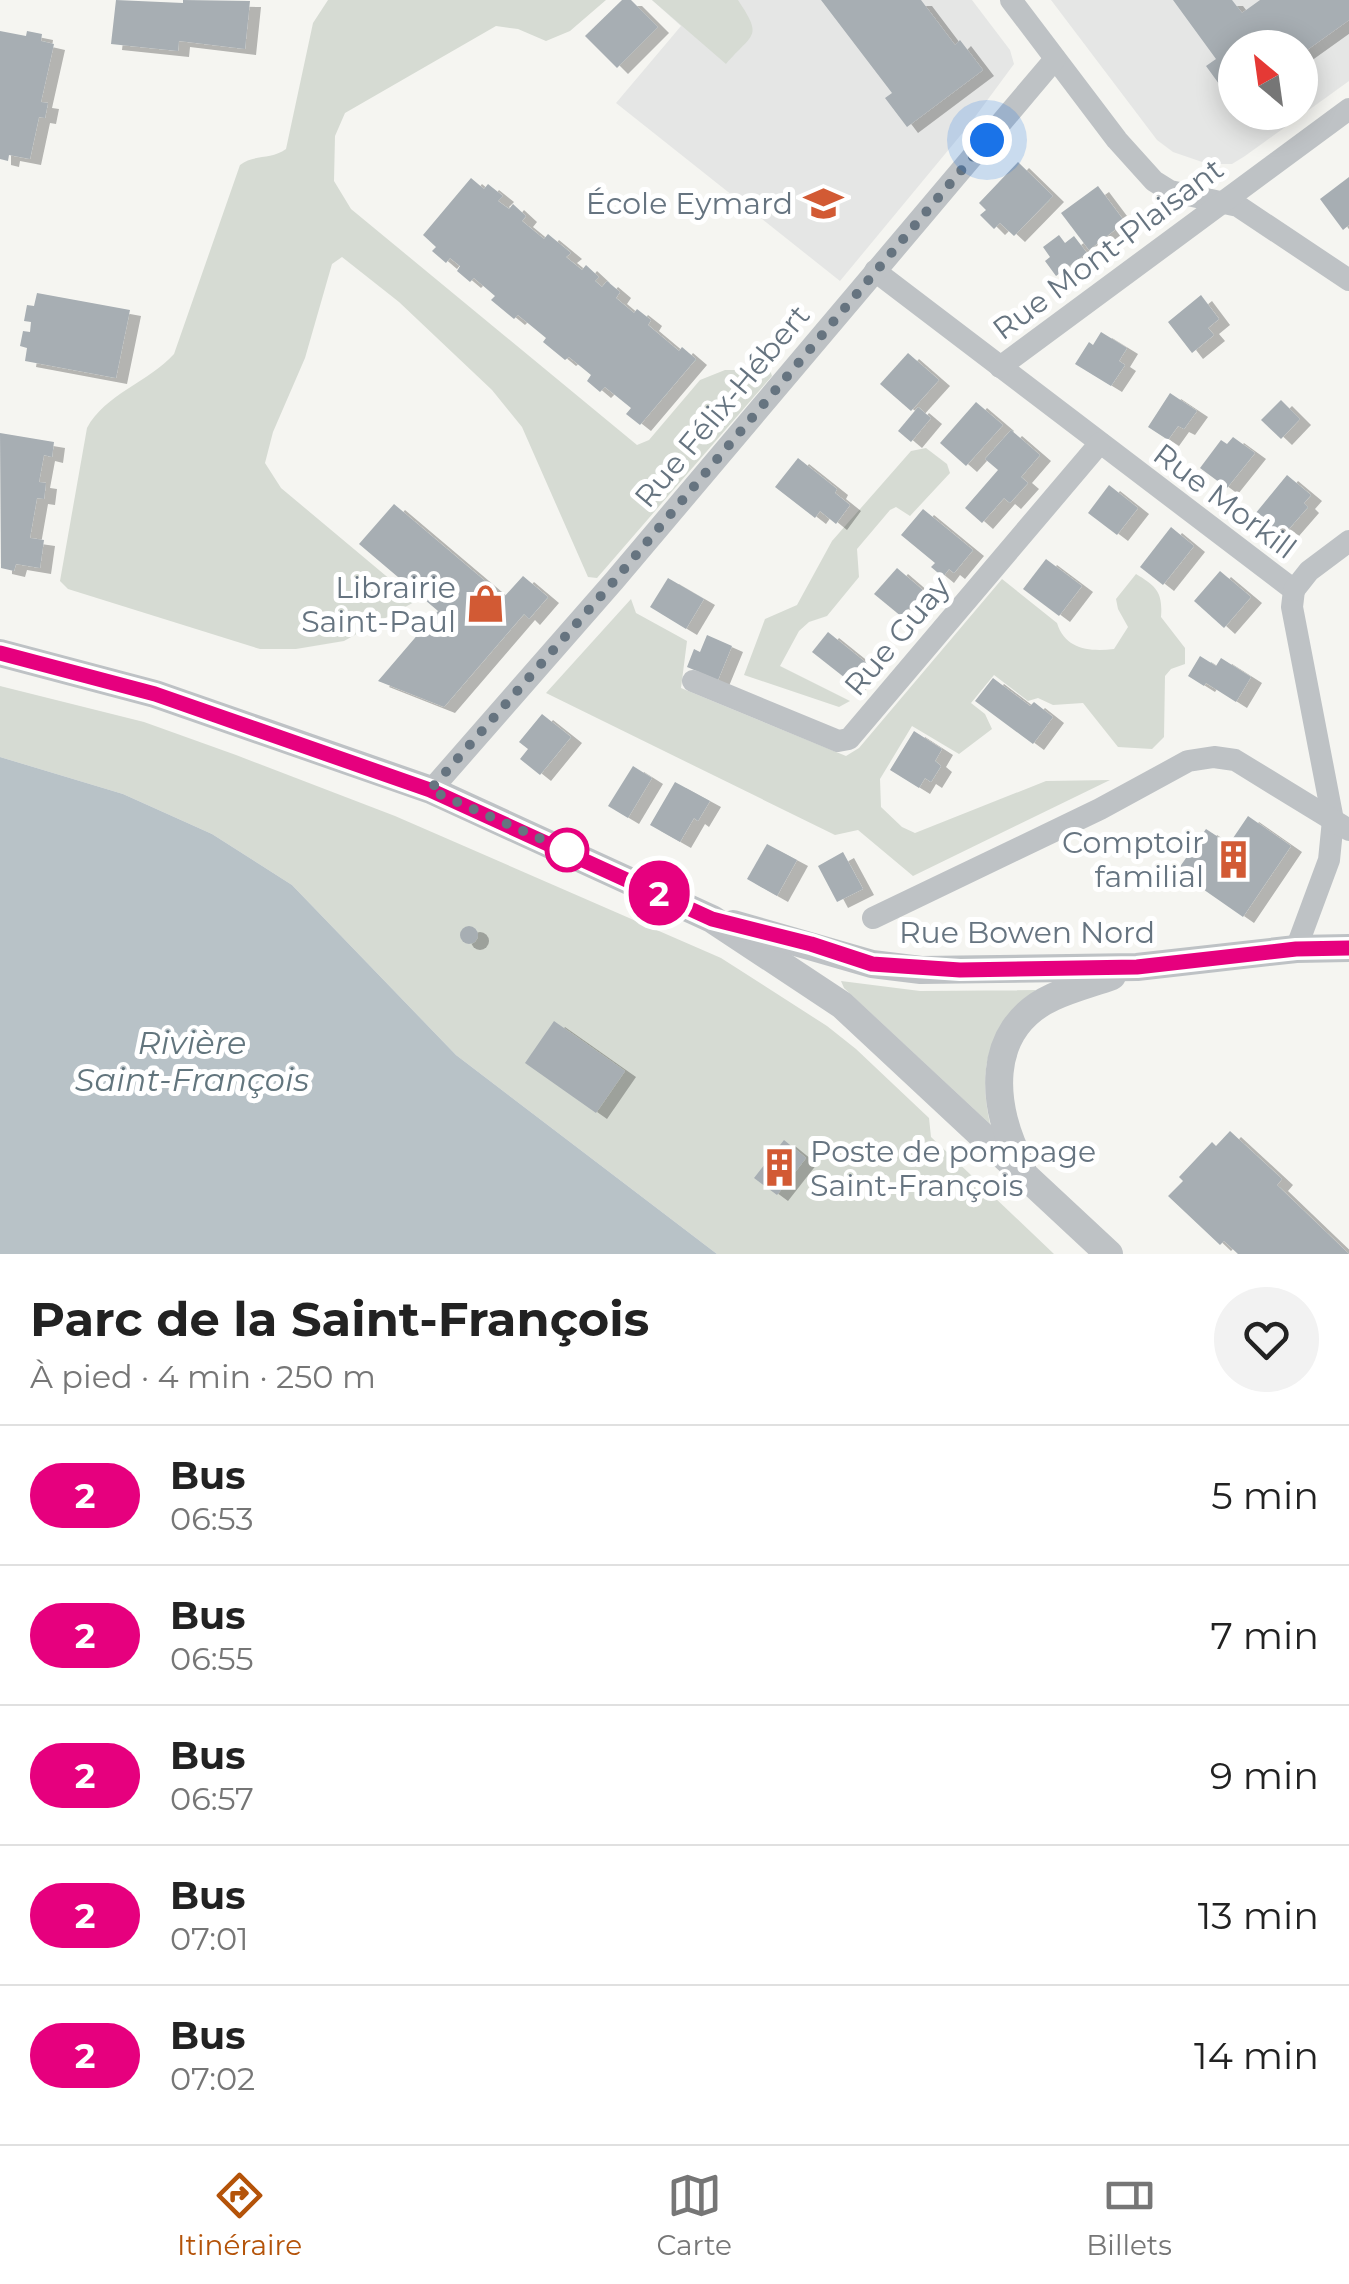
<!DOCTYPE html>
<html lang="fr">
<meta charset="utf-8">
<style>
body{margin:0;font-family:Montserrat,sans-serif;background:#f2f2f2;color:#222;height:100vh;display:flex;flex-direction:column;font-size:38px;white-space:nowrap}
*{box-sizing:border-box;margin:0}
p{font-size:32px;color:#767676}
.icon{flex:none;width:55px;height:55px;fill:none;stroke:currentColor;stroke-width:2;stroke-linecap:round;stroke-linejoin:round}
.map{position:relative;height:1254px;overflow:hidden}
.sheet{display:flex;flex-direction:column;background:#fff;flex:1}
.sheet>*{flex:none}
.badge{padding:0 20px;border-radius:32px;font-size:35px;line-height:65px}
.needle{width:65px;rotate:331deg}
.buttons{position:absolute;left:1218px;top:30px;display:grid;gap:20px}
.buttons a{display:grid;place-items:center;width:100px;height:100px;border-radius:50%;background:#fff;box-shadow:0 5px 25px #0003;font-size:50px}
.you{position:absolute;width:50px;height:50px;margin:-25px;border:8px solid #fff;border-radius:50%;background:#1a73e8;box-shadow:0 0 0 15px #1a73e833}
.map>.badge{position:absolute;translate:-50% -50%;box-shadow:0 0 0 5px #fff}
.round{display:grid;place-items:center;flex:none;width:105px;height:105px;border-radius:52px;background:#f2f2f2}
.head{display:flex;align-items:center;justify-content:space-between;height:170px;padding:0 30px}
h1{font-size:48px;font-weight:700;line-height:75px}
ul{padding:0;list-style:none}
li{display:flex;align-items:center;gap:30px;height:140px;padding:0 30px;border-top:2px solid #e0e0e0}
li div{flex:1}
li b{display:block;font-size:38px}
li em{font-style:normal}
li .badge{min-width:110px;font-weight:700;text-align:center}
.tab-bar{display:flex;justify-content:space-around;align-items:center;height:140px;border-top:2px solid #e0e0e0;background:#fff;font-size:28px;color:#767676}
.tab-bar a{display:grid;justify-items:center;gap:5px}
.tab-bar .active{color:#b45309}
.map>svg:first-child{display:block}
.built{fill:#e5e6e5;fill-rule:evenodd}
.green{fill:#d6dbd3}
.water{fill:#b8c2c7}
.building{fill:#a7aeb3;filter:url(#shadow)}
.lines{fill:none;stroke-linecap:round;stroke-linejoin:round}
.minor{stroke:#bec2c5;stroke-width:22}
.tertiary{stroke:#bec2c5;stroke-width:28}
.line-casing{stroke:#fff;stroke-width:22}
.line{stroke:#e6007e;stroke-width:15}
.walk{stroke:#667480;stroke-width:10;stroke-dasharray:0 18}
.stop-dot{fill:#fff;stroke:#e6007e;stroke-width:5}
.labels{text-anchor:middle;dominant-baseline:central;stroke-width:10;stroke-linejoin:round;paint-order:stroke}
.poi-label{font-size:30px;fill:#667480;stroke:#fff;text-anchor:end}
.street-label{font-size:30px;fill:#667480;stroke:#fff}
.water-label{font-size:32px;font-style:italic;fill:#62757d;stroke:#fff}
</style>
<div class="map">
<svg width="1349" height="1254" viewBox="0 0 1349 1254">
<defs>
<filter id="shadow"><feDropShadow dx="11" dy="6" stdDeviation="0" flood-color="#0004"/></filter>
</defs>
<rect width="100%" height="100%" fill="#f5f5f1"/>
<!-- built -->
<g class="built">
<polygon points="652,0 972,0 1010,50 1014,64 969,125 840,281 616,103 681,26"/>
<path d="M1051,0H1349V81L1245,156L1232,164H1208L1173,152L1157,140ZM1235,48H1300V112H1235Z"/>
</g>
<!-- green -->
<g class="green">
<path d="M328,0H606L570,31L546,41L518,29L496,26L345,113L335,136L334,181L351,209L637,445L649,440L700,380L725,370H770L772,376L597,578L588,577L522,427L492,390L399,302L342,257L332,264L305,358L273,432L265,463L281,488L416,601L344,641L296,649H260L68,589L60,581L87,428C105,394 149,382 174,354L240,165C254,154 271,160 286,149L313,23Z"/>
<path d="M652,0H738C763,38 754,32 726,64Z"/>
<polygon points="926,448 947,464 950,473 910,516 896,507 890,510 857,549 859,577 827,616 809,622 799,631 780,666 850,701 839,707 744,675 765,619 797,605 832,541 911,451"/>
<path d="M1136,574C1156,586 1163,592 1161,617L1185,648V664L1171,669L1165,676L1164,737L1152,749L1118,747L1083,703L1053,705L1038,698L1028,701L994,675L971,703L985,714L992,729L959,754L912,726L880,779L881,807L902,827L915,833L1046,781L1110,780L913,876L858,830L835,835L546,693L631,599L636,613L687,641L681,688L846,756L859,748L1002,579L1057,623C1065,649 1089,652 1114,649L1128,627L1118,609L1116,599Z"/>
<polygon points="0,686 144,722 236,755 395,816 721,958 827,1026 856,1049 929,1118 931,1137 1054,1254 717,1254 456,1055 292,885 212,834 123,794 0,757"/>
<path d="M841,981L920,991L1036,990C989,1030 977,1063 990,1124L844,988Z"/>
</g>
<!-- water -->
<polygon class="water" points="0,757 123,794 212,834 292,885 456,1055 717,1254 0,1254"/>
<!-- building -->
<g class="building">
<polygon points="116,0 183,3 183,0 250,1 245,49 179,41 178,51 111,44"/>
<polygon points="622,0 631,0 658,27 617,68 585,36"/>
<polygon points="821,0 921,0 955,45 960,40 983,70 907,127 885,98 892,93"/>
<polygon points="1173,0 1232,0 1242,13 1260,0 1349,0 1349,20 1300,55 1300,48 1235,48 1235,85 1232,81 1222,88 1206,66 1216,59"/>
<polygon points="0,31 26,36 27,31 42,34 41,41 54,44 41,102 48,103 45,118 39,117 30,159 9,155 8,161 0,159"/>
<polygon points="1018,162 1053,196 1014,236 1000,223 994,229 980,215 986,210 979,203"/>
<polygon points="1349,177 1349,225 1343,230 1320,199"/>
<polygon points="471,178 484,189 488,184 503,196 498,201 509,209 513,204 526,216 522,221 544,239 548,234 571,253 566,257 582,270 586,265 599,277 595,281 602,287 607,281 620,292 616,298 634,313 637,309 651,320 648,325 679,351 682,347 696,359 640,425 626,414 631,408 605,387 600,392 587,381 591,375 569,357 565,360 543,342 546,338 518,315 514,319 491,300 495,296 474,278 470,282 457,271 460,266 450,258 446,263 432,251 436,247 423,235"/>
<polygon points="1098,186 1125,222 1089,250 1061,213"/>
<polygon points="1059,235 1065,243 1074,236 1087,253 1056,276 1045,261 1050,257 1043,247"/>
<polygon points="37,293 130,310 116,378 25,361 27,348 20,346 23,331 30,332 31,322 24,321 27,305 34,306"/>
<polygon points="1201,295 1219,319 1208,328 1214,335 1192,353 1168,322"/>
<polygon points="1101,332 1127,348 1119,361 1125,365 1111,386 1075,364 1089,342 1093,345"/>
<polygon points="908,353 939,380 911,411 880,384"/>
<polygon points="1170,393 1197,411 1184,429 1178,426 1168,440 1148,427"/>
<polygon points="1281,400 1300,419 1281,439 1261,420"/>
<polygon points="976,402 1003,425 966,466 940,443"/>
<polygon points="918,407 931,418 911,442 898,431"/>
<polygon points="1011,430 1040,455 1021,477 1028,483 1010,503 1004,498 982,523 965,508 998,470 985,459"/>
<polygon points="0,433 54,442 52,457 44,455 39,482 46,483 44,499 37,498 30,538 44,540 40,568 16,564 14,571 1,568"/>
<polygon points="1233,437 1255,453 1227,488 1200,468 1221,440 1227,444"/>
<polygon points="798,458 837,489 835,493 850,505 836,524 820,511 815,518 775,487"/>
<polygon points="1287,475 1311,495 1304,503 1308,507 1288,530 1283,526 1278,533 1255,514"/>
<polygon points="1109,485 1138,508 1117,535 1088,513"/>
<polygon points="394,504 504,597 523,576 548,597 529,619 524,614 444,707 378,681 438,611 359,544"/>
<polygon points="923,509 973,550 954,573 949,569 943,577 931,567 935,563 901,535"/>
<polygon points="1171,527 1194,546 1163,585 1140,567"/>
<polygon points="1046,559 1082,586 1059,616 1023,589"/>
<polygon points="897,568 924,591 902,617 874,594"/>
<polygon points="1220,571 1251,597 1224,628 1194,601"/>
<polygon points="668,578 704,599 686,629 650,607"/>
<polygon points="828,632 869,665 854,685 812,652"/>
<polygon points="707,635 732,646 718,680 687,667 694,649 700,652"/>
<polygon points="1200,656 1216,666 1221,658 1251,677 1236,702 1206,683 1204,686 1188,676"/>
<polygon points="993,678 1030,706 1034,702 1053,717 1033,744 975,701"/>
<polygon points="542,714 571,737 540,775 520,759 528,749 519,742"/>
<polygon points="914,731 942,749 935,761 941,766 931,782 925,778 919,788 890,770"/>
<polygon points="633,766 652,778 628,818 608,806"/>
<polygon points="675,782 710,801 698,821 694,818 680,842 650,825"/>
<polygon points="1248,816 1291,846 1243,917 1177,871 1206,829 1229,844"/>
<polygon points="767,844 797,860 777,896 747,879"/>
<polygon points="843,852 863,889 837,902 818,866"/>
<circle cx="469" cy="935" r="9"/>
<polygon points="554,1021 625,1071 596,1113 525,1063"/>
<polygon points="1230,1131 1282,1179 1277,1185 1349,1254 1238,1254 1224,1241 1220,1245 1168,1196 1183,1181 1179,1177 1212,1142 1216,1146"/>
<polygon points="784,1140 806,1158 777,1195 754,1178"/>
</g>
<g class="lines">
<!-- minor -->
<g class="minor">
<polyline points="1011,0 1117,140 1154,181 1170,191 1238,206 1349,280"/>
<polyline points="875,271 1294,590 1292,607 1333,820 1329,860 1296,949"/>
<polyline points="1000,367 1349,109"/>
<polyline points="1294,590 1309,571 1349,541"/>
<polyline points="693,681 838,741 849,739 1100,443"/>
<polyline points="431,790 614,581 1055,59"/>
<polyline points="873,918 1100,809 1188,761 1214,757 1235,760 1349,830"/>
</g>
<!-- tertiary -->
<g class="tertiary">
<polyline points="0,653 155,694 431,790 712,919 842,1005 1109,1254"/>
<polyline points="733,924 872,964 921,970 1137,967 1296,949 1349,948"/>
<path d="M1022,1165C991,1109 983,1029 1053,997C1072,988 1093,983 1112,976"/>
</g>
</g>
<g class="lines">
<defs>
<polyline id="line" points="0,653 155,694 430,790 712,919 811,944 872,964 960,970 1137,967 1296,949 1349,948"/>
</defs>
<!-- line casing -->
<use href="#line" class="line-casing"/>
<!-- line -->
<use href="#line" class="line"/>
<!-- walk -->
<polyline class="walk" points="567,850 578,855 430,790 614,581 987,140"/>
</g>
<!-- icons -->
<defs>
<symbol id="school-bare" viewBox="-9 -9 18 18"><path d="M0-5L7-2L0 1L-7-2ZM-4 1L0 2.5L4 1V4Q0 6-4 4Z" fill="#d25a34" stroke="#fff" stroke-width="2.5" paint-order="stroke"/></symbol>
<symbol id="shop-bare" viewBox="-9 -9 18 18"><path d="M-5-2.5h2.3a2.7 3.5 0 0 1 5.4 0H5L5.5 6h-11ZM-1.5-2.5h3a1.5 2.3 0 0 0-3 0Z" fill="#d25a34" stroke="#fff" stroke-width="2.5" paint-order="stroke"/></symbol>
<symbol id="building-bare" viewBox="-9 -9 18 18"><path d="M-4-6H4V6H1V3H-1V6H-4ZM-2.5-4.3h1.7v1.8h-1.7ZM.8-4.3h1.7v1.8H.8ZM-2.5-1h1.7V.8h-1.7ZM.8-1h1.7V.8H.8Z" fill="#d25a34" stroke="#fff" stroke-width="2.5" paint-order="stroke"/></symbol>
</defs>
<g fill-rule="evenodd">
<use href="#school-bare" x="796" y="176" width="55" height="55"/>
<use href="#shop-bare" x="458" y="576" width="55" height="55"/>
<use href="#building-bare" x="1206" y="832" width="55" height="55"/>
<use href="#building-bare" x="752" y="1140" width="55" height="55"/>
</g>
<!-- markers -->
<circle class="stop-dot" cx="567" cy="850" r="20"/>
<g class="labels">
<!-- poi labels -->
<g class="poi-label">
<text x="793" y="203">École Eymard</text>
<text x="456" y="587">Librairie<tspan x="456" dy="34">Saint-Paul</tspan></text>
<text x="1204" y="842">Comptoir<tspan x="1204" dy="34">familial</tspan></text>
<text x="810" y="1151" text-anchor="start">Poste de pompage<tspan x="810" dy="34">Saint-François</tspan></text>
</g>
<!-- street labels -->
<g class="street-label">
<text transform="translate(1108 249) rotate(-37)">Rue Mont-Plaisant</text>
<text transform="translate(722 406) rotate(-50)">Rue Félix-Hébert</text>
<text transform="translate(1225 501) rotate(37)">Rue Morkill</text>
<text transform="translate(897 636) rotate(-50)">Rue Guay</text>
<text x="1027" y="932">Rue Bowen Nord</text>
</g>
<!-- water labels -->
<g class="water-label">
<text x="192" y="1042">Rivière<tspan x="192" dy="37">Saint-François</tspan></text>
</g>
</g>
</svg>
<div class="buttons">
<a><svg class="needle" viewBox="-14 -14 28 28"><path d="M0-13l5 13h-10z" fill="#e53935"/><path d="M0 13l5-13h-10z" fill="#767676"/></svg></a>
</div>
<div class="you" style="left:987px;top:140px"></div>
<b class="badge" style="left:659px;top:893px;background:#e6007e;color:#fff">2</b>
</div>
<section class="sheet">
<div class="head"><div><h1>Parc de la Saint-François</h1><p>À pied · 4 min · 250 m</p></div><a class="round"><svg class="icon" aria-label="heart" viewBox="0 0 24 24"><path d="M12 20l-8-8c-3-5 5-10 8-4 3-6 11-1 8 4z"/></svg></a></div>
<ul>
<li><span class="badge" style="background:#e6007e;color:#fff">2</span><div><b>Bus</b><p>06:53</p></div><em>5 min</em></li>
<li><span class="badge" style="background:#e6007e;color:#fff">2</span><div><b>Bus</b><p>06:55</p></div><em>7 min</em></li>
<li><span class="badge" style="background:#e6007e;color:#fff">2</span><div><b>Bus</b><p>06:57</p></div><em>9 min</em></li>
<li><span class="badge" style="background:#e6007e;color:#fff">2</span><div><b>Bus</b><p>07:01</p></div><em>13 min</em></li>
<li><span class="badge" style="background:#e6007e;color:#fff">2</span><div><b>Bus</b><p>07:02</p></div><em>14 min</em></li>
</ul>
</section>
<nav class="tab-bar">
<a class="active"><svg class="icon" aria-label="directions" viewBox="0 0 24 24"><path d="M12 3l9 9-9 9-9-9zM9 14v-3h6M13 9l2 2-2 2"/></svg>Itinéraire</a>
<a><svg class="icon" aria-label="map" viewBox="0 0 24 24"><path d="M3 6l6-2 6 2 6-2v14l-6 2-6-2-6 2zM9 4v14M15 6v14"/></svg>Carte</a>
<a><svg class="icon" aria-label="tickets" viewBox="0 0 24 24"><path d="M3 7h18v10H3zM15 7v10"/></svg>Billets</a>
</nav>
